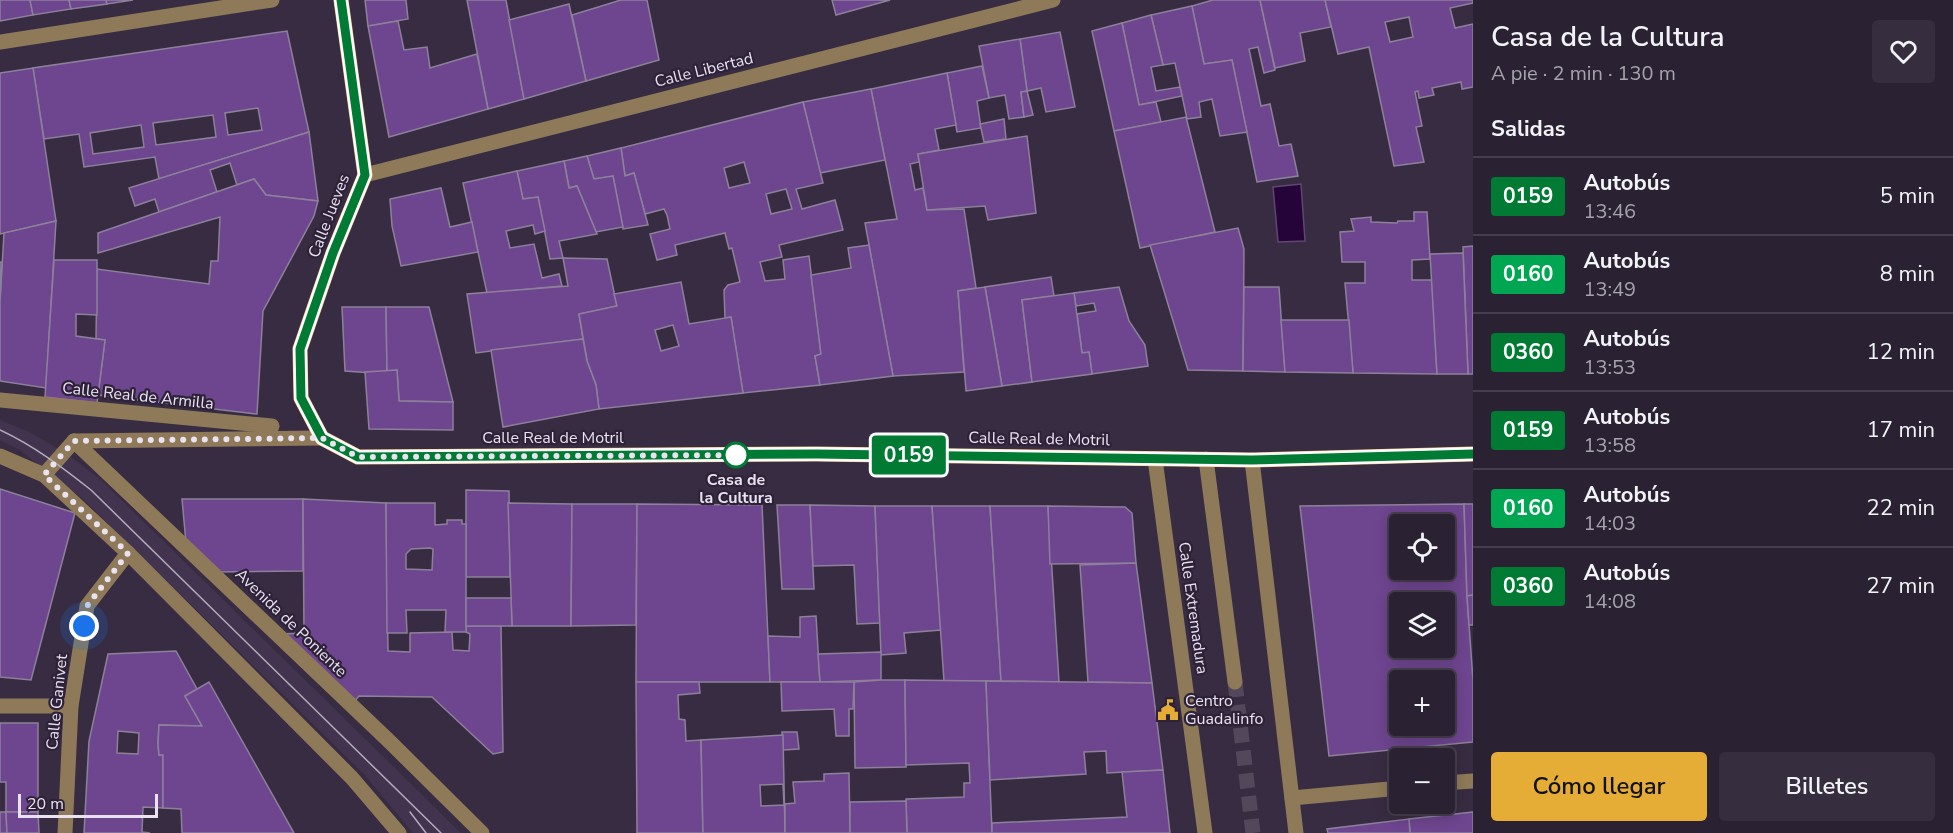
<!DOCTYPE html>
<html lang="es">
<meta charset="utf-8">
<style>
body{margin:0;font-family:"Nunito Sans",sans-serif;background:#362e3e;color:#f1f3f6;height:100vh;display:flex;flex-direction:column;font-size:22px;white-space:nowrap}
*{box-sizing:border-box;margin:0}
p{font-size:20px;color:#a5a3ac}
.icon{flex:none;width:33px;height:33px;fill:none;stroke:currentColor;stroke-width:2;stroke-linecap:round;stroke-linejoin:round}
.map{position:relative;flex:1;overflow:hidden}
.side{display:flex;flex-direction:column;background:#2a2132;width:480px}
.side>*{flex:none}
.badge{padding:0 12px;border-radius:4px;font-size:21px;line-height:39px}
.fabs{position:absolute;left:1389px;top:514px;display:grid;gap:12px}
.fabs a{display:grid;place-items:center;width:66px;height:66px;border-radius:6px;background:#2a2132;box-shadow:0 3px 15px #0003,0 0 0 2px #463e4d;font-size:30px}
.scale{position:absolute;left:18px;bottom:15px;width:140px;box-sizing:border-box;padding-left:6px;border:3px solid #e9e2f1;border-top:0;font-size:16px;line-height:21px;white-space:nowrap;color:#e9e2f1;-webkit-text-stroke:4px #2e2238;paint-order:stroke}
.you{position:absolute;width:30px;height:30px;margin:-15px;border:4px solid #fff;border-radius:50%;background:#1a73e8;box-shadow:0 0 0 9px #1a73e833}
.map>.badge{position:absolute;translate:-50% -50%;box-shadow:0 0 0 3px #fff}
h2{padding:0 18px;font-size:22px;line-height:54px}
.round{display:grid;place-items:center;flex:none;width:63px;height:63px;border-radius:6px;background:#362e3e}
.summary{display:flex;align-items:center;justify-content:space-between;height:102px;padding:0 18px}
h1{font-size:28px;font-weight:600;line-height:45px}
.action{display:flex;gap:12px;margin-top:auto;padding:12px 18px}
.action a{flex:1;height:69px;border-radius:6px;background:#e5ad36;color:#111;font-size:24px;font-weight:600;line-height:69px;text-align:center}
.action a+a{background:#362e3e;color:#f1f3f6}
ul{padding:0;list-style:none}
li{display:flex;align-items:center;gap:18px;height:78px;padding:0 18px;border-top:2px solid #463e4d}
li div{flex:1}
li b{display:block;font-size:22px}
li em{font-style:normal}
li .badge{min-width:66px;font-weight:700;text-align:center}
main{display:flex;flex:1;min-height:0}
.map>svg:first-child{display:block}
.built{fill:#42344f}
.water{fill:#250439;stroke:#604770;stroke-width:1.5}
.building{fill:#6e458f;stroke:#8d809a;stroke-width:1.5;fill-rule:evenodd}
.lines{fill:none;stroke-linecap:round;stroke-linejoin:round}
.minor-tunnel{stroke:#53475c;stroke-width:15;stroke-dasharray:15 8;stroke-linecap:butt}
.minor{stroke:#8e7a58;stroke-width:15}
.major{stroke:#eac278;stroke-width:15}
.tram{stroke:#b4acbd;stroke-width:1.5}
.line-casing{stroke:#fff;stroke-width:14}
.line{stroke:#017a33;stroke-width:9}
.walk{stroke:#e9e2f1;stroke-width:6;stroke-dasharray:0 10.8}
.stop-dot{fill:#fff;stroke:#017a33;stroke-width:3}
.labels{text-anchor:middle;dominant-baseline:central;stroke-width:4.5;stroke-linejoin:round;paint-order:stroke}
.street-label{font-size:16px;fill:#e9e2f1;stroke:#2e2238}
.stop-label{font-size:16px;font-weight:bold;fill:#e9e2f1;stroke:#2e2238}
.poi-label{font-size:16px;fill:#e9e2f1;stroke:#2e2238;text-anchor:start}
</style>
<main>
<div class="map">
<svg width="1473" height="833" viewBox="0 0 1473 833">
<rect width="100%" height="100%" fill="#382c42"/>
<!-- built -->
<polygon class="built" points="0,420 29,432 64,452 101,480 461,833 413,833 364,774 83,499 20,450 0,440"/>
<!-- water -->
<polygon class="water" points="1301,184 1305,241 1278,242 1273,187"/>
<!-- building -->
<g class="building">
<polygon points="0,0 30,0 33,15 0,21"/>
<polygon points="30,0 69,0 71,9 33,15"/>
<polygon points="69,0 106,0 107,4 71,9"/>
<polygon points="106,0 133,0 107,4"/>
<polygon points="365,0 406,0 408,19 368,26"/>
<polygon points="467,0 506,0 524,99 488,109"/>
<polygon points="621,0 647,0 659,60 586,81 572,15"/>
<polygon points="832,0 890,0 836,15"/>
<polygon points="1213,0 1260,0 1275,70 1264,73 1258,47 1249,49 1261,106 1270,104 1279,146 1291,144 1298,176 1257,182 1232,60 1204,64 1192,6"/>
<polygon points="1260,0 1325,0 1331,27 1300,33 1305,61 1275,68"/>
<path d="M1325,0H1473V3L1450,8L1455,28L1473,24V87L1462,89L1461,82L1432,88L1434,95L1419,98L1418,91L1415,92L1422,126L1416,127L1424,162L1394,166L1369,47L1338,54ZM1409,17L1413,37L1390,42L1385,22Z"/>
<polygon points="569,4 586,81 524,99 509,20"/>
<polygon points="1192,6 1204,64 1232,60 1247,132 1220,136 1212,99 1199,102 1201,117 1187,119 1175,63 1163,65 1151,15"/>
<polygon points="1151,15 1163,65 1151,67 1156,91 1180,87 1182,96 1139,105 1122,23"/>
<polygon points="398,21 404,50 427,47 430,68 477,54 488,109 389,137 368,26"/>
<polygon points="1122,23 1139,105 1156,102 1161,122 1114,131 1092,31"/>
<path d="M287,31L309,132L159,179L155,157L84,167L79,134L44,139L33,68ZM258,108L262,130L228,135L225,113ZM213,115L216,137L156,145L153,123ZM141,125L144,147L93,154L90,133Z"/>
<polygon points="1060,32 1075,107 1046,112 1041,88 1027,91 1020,39"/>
<polygon points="1020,39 1027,91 1021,92 1024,117 1009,119 1005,95 989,98 979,46"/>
<polygon points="982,66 989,98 977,101 981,128 957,132 947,73"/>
<polygon points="33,68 56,221 0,234 0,73"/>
<polygon points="947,73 956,125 935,129 939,150 918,154 919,162 910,164 915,190 923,188 927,210 964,209 976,288 958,291 964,372 893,376 865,223 897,219 871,89"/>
<polygon points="871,89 885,160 820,173 803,102"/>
<polygon points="1027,91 1033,115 1024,117 1021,92"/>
<path d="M803,102L823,183L796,189L802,209L835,200L843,230L779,245L782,257L760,262L765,281L785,279L783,260L809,256L821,354L815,356L820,385L743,393L731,317L725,318L724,290L728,285L740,282L732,248L729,249L725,233L675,245L677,255L657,260L650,234L670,229L667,215L664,209L645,214L634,173L625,176L621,148ZM744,162L750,183L729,188L724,168ZM786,189L792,209L771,214L766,194Z"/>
<polygon points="1186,117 1215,232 1140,248 1114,131"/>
<polygon points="1004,119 1006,139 984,142 980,124"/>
<polygon points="309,132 318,201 266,195 254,179 237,185 230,163 210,170 217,192 159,212 155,199 135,206 129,188"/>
<polygon points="1027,136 1036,213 988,220 985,206 927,210 918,154"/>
<polygon points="621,148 625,176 634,173 648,225 623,229 613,176 594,179 587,156"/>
<polygon points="587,156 594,179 613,176 623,227 596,232 577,186 569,188 564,161"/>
<polygon points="564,161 569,188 577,186 597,234 559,241 563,258 550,259 538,197 523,199 517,171"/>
<polygon points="517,171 523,199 538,197 545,231 535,234 533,225 506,231 510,248 534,244 542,278 559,274 562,286 487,293 463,183"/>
<polygon points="254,179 266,195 318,201 314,216 263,311 257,414 98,395 105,340 96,339 97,269 209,284 211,261 218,261 220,217 98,253 98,233"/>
<polygon points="441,188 450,227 472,222 478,252 401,266 392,226 390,199"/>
<polygon points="1414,212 1427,212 1430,259 1412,260 1412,280 1432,280 1437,374 1353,373 1345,283 1365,283 1365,262 1342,262 1340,232 1354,231 1351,219 1371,217 1371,222 1397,223 1398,221 1414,221"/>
<polygon points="56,221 46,388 0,381 0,302 4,233"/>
<polygon points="1238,228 1244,249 1243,371 1188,370 1150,245"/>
<polygon points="869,245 893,376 820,385 815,356 821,354 811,275 851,268 848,248"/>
<polygon points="1473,246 1473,374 1468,374 1463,247"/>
<polygon points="1463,253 1468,374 1437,374 1430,254"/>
<polygon points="563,258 607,259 617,306 579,314 583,339 476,353 467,294 568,286"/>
<polygon points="54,260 97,260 97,315 76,314 76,336 105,340 97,403 45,397"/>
<polygon points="0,262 2,262 0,299"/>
<polygon points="1051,277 1054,296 1022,300 1032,382 1002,386 985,287"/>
<path d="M681,282L689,324L731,317L743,393L599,409L596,385L587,361L579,314L617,306L614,294ZM673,325L679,346L661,351L655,330Z"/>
<polygon points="985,287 1002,386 966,391 958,291"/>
<polygon points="1119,287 1129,321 1145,345 1148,366 1092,374 1089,352 1082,353 1077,314 1096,311 1094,303 1076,306 1074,293"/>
<polygon points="1244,287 1279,287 1285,372 1243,371"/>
<polygon points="1074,293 1082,353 1089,352 1092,374 1032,382 1022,300"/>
<polygon points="342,307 386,307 387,371 373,373 345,371"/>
<polygon points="386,307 429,307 453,402 399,401 397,370 387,371"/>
<polygon points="1281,320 1349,320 1353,373 1285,372"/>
<polygon points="583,339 587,361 596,385 599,409 503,427 491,350"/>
<polygon points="397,370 399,401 453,402 453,430 369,429 365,372"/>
<polygon points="0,489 75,513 31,680 0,677"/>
<polygon points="466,490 509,491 510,577 466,577"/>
<polygon points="182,499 303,499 303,571 217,572 186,543"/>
<polygon points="303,499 386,503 388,651 410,652 410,633 452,632 453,650 469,651 470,634 466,632 466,626 501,626 503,752 493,754 432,697 359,696 353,703 281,634 304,633"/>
<path d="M386,503H435V525L447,524V520H462V524H466V632H445L446,610H406L407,633H387ZM430,548L433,549L432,570L406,569V554L411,549Z"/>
<polygon points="508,503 572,504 571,626 512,626"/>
<polygon points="572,504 637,504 636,625 571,626"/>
<polygon points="637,504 762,505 770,682 636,682"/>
<path d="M1464,504L1467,596L1473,680V742L1329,756L1300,506ZM1400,525H1444V570H1400ZM1400,603H1444V648H1417L1418,654L1394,655L1388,606H1400ZM1400,681H1444V726H1400Z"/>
<polygon points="1464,504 1473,504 1473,595 1467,596"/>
<polygon points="777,505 810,505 814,589 782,589"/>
<polygon points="810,505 875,506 880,623 857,624 854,565 813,566"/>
<polygon points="875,506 932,506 941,630 904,633 906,653 881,655"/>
<polygon points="932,506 990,506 1001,681 944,681"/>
<polygon points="990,506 1048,506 1059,682 1001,681"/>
<polygon points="1048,506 1125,507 1132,513 1136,563 1050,564"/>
<polygon points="1136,563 1152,683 1088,682 1080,565"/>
<polygon points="1473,595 1473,625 1469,625 1467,596"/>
<polygon points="466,598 511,598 512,626 466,626"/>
<polygon points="816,616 820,682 770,682 768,636 800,637 800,617"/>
<path d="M176,651L197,689L185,696L202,726L159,725L158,744L159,755H163V808L143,807L142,832L150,833H84L89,741L108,654ZM118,731L139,733L138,754L117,753Z"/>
<polygon points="881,652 881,680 820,682 818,654"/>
<polygon points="881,680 905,680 906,765 906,767 855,768 854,682"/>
<polygon points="905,680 986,681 992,833 907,833 906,799 964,797 964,783 970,783 969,763 906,765"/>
<polygon points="986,681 1152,683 1163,770 1107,773 1106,751 1084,752 1086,774 990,780"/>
<polygon points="209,682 294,833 182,833 181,809 163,808 163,755 159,755 158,744 159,725 202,726 185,696"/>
<polygon points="636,682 699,682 700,693 678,695 679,719 685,720 686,741 701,740 703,833 637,833"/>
<polygon points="781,682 854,682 853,709 849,709 849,736 836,736 834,709 782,711"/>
<polygon points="0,723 38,723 38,812 6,812 6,782 0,782"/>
<polygon points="782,732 797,732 799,749 783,750"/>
<path d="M783,735L785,833H703L701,740ZM783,784L784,805L761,806L760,785Z"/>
<polygon points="1163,770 1170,833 992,833 992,823 1127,817 1122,772"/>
<polygon points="849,773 850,833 785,833 785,804 795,803 793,782 824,781 824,774"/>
<polygon points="906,801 907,833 850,833 850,802"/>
<polygon points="0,812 6,812 7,833 0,833"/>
<polygon points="6,812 38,812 39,833 7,833"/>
<polygon points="1473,812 1473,833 1410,833 1409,819"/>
<polygon points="1409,819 1410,833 1328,833 1327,829"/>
</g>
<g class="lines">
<!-- minor-tunnel -->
<polyline class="minor-tunnel" points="1235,682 1253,833"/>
<!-- minor -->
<g class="minor">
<polyline points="0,42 272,0"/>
<polyline points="365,175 1053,0"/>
<polyline points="0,400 272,426"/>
<polyline points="74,441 389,741 482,833"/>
<polyline points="74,441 322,438"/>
<polyline points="0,456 44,475 128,553 352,778 399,833"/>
<polyline points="1155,459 1205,833"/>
<polyline points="1206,459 1235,682"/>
<polyline points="1252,460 1296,833"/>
<polyline points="44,475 74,441"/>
<polyline points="0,706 71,706"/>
<polyline points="1444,783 1473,781"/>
<polyline points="1292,798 1400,788"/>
<polyline points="65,833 71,706 87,606 128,553"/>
</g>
<!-- major -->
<polyline class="major" points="341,0 365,175 333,253 300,349 301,398 322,438 358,457 816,454 1252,460 1473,454"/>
<!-- tram -->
<g class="tram">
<path d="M0,430C34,446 62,467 91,490L441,833"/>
<polyline points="410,812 426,833"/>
</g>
</g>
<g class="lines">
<defs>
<polyline id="line" points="341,0 365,175 333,253 300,349 301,398 322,438 358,457 816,454 1252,460 1473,454"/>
</defs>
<!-- line casing -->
<use href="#line" class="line-casing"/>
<!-- line -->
<use href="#line" class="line"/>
<!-- walk -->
<polyline class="walk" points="84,626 87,606 128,553 44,475 74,441 322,438 358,457 747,455 736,455"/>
</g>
<!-- icons -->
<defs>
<symbol id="civic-bare" viewBox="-9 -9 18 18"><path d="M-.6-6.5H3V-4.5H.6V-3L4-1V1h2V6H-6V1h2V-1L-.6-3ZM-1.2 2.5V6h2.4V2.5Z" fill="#e5ad36" stroke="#2e2238" stroke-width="2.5" paint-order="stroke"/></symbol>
</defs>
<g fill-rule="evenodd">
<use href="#civic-bare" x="1153" y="695" width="30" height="30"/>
</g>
<!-- markers -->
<circle class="stop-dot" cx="736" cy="455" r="12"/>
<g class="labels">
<!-- street labels -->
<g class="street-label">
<text transform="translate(704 70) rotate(-14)">Calle Libertad</text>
<text transform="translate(329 216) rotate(-69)">Calle Jueves</text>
<text transform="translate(138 396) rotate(6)">Calle Real de Armilla</text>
<text x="553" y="438">Calle Real de Motril</text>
<text transform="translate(1039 439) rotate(1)">Calle Real de Motril</text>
<text transform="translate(1193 608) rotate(82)">Calle Extremadura</text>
<text transform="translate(291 623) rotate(44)">Avenida de Poniente</text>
<text transform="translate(57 702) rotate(-84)">Calle Ganivet</text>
</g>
<!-- stop labels -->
<g class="stop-label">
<text x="736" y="480">Casa de<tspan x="736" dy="18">la Cultura</tspan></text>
</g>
<!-- poi labels -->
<g class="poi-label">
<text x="1185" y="701">Centro<tspan x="1185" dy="18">Guadalinfo</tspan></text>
</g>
</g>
</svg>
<div class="fabs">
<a><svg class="icon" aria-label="locate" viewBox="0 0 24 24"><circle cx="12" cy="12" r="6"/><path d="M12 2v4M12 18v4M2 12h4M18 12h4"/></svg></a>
<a><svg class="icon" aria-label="layers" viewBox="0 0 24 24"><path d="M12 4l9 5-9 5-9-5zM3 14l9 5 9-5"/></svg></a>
<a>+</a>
<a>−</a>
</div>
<div class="scale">20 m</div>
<div class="you" style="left:84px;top:626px"></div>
<b class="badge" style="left:909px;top:455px;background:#017a33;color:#fff">0159</b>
</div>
<section class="side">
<div class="summary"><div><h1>Casa de la Cultura</h1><p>A pie · 2 min · 130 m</p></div><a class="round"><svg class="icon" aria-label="heart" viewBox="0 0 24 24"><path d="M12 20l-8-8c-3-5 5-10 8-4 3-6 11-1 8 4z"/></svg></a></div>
<h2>Salidas</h2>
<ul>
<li><span class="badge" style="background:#017a33;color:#fff">0159</span><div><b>Autobús</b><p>13:46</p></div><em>5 min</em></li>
<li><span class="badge" style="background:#00a651;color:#fff">0160</span><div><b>Autobús</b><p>13:49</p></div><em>8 min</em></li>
<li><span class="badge" style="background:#017a33;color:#fff">0360</span><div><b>Autobús</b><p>13:53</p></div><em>12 min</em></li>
<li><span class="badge" style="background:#017a33;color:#fff">0159</span><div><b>Autobús</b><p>13:58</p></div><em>17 min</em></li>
<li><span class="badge" style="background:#00a651;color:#fff">0160</span><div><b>Autobús</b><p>14:03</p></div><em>22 min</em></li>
<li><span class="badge" style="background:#017a33;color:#fff">0360</span><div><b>Autobús</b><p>14:08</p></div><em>27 min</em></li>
</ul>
<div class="action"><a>Cómo llegar</a><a>Billetes</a></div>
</section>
</main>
